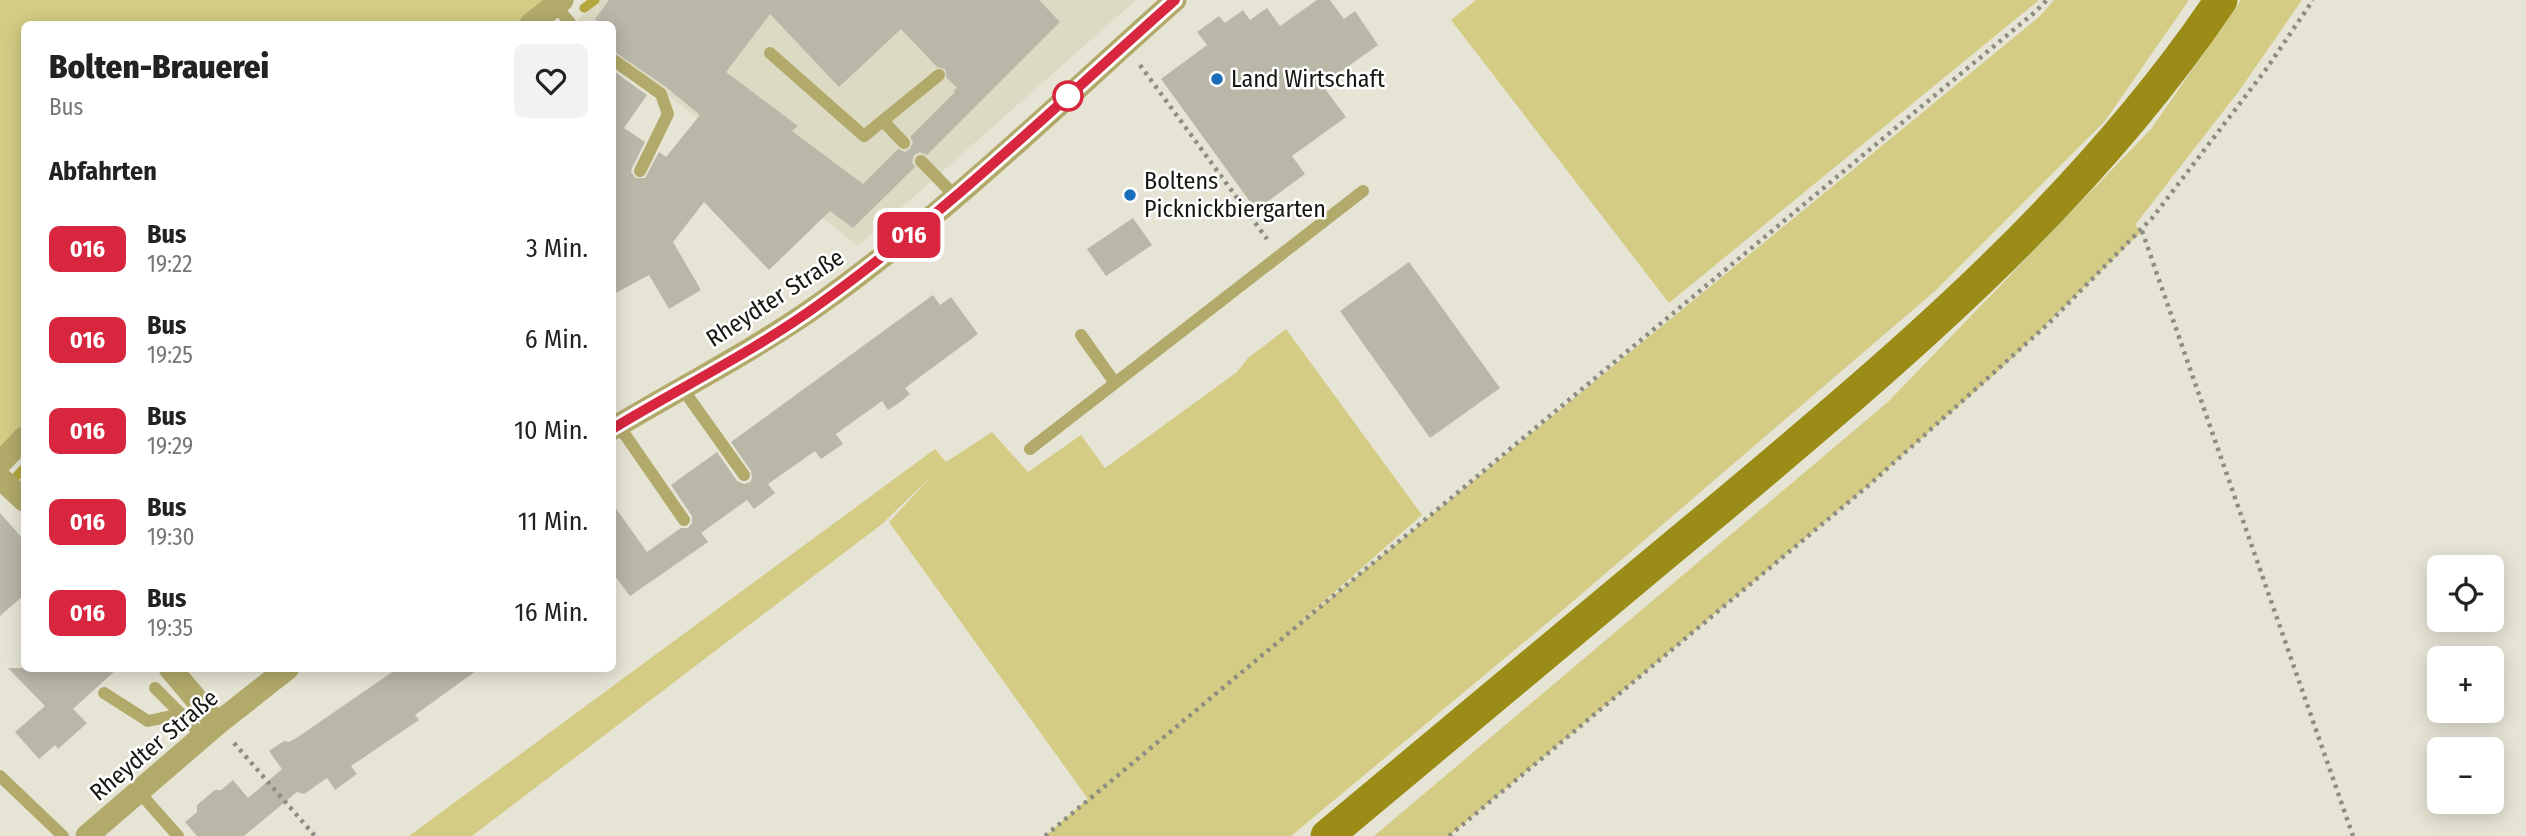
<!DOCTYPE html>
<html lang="de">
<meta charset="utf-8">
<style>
body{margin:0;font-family:"Fira Sans Condensed",sans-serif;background:#f2f2f2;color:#222;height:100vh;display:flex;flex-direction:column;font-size:26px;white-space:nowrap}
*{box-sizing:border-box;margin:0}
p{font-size:23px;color:#767676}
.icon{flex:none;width:38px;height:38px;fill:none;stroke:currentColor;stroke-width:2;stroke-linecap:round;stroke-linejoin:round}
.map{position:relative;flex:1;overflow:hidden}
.side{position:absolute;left:21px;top:21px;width:595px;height:651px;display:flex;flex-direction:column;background:#fff;border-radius:10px;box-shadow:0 4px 18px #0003}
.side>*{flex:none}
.badge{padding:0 14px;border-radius:10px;font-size:24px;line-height:46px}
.controls{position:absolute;left:2427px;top:555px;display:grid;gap:14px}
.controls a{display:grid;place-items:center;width:77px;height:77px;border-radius:10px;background:#fff;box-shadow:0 4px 18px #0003;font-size:35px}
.map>.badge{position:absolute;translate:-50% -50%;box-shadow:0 0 0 4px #fff}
h2{padding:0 28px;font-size:26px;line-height:63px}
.round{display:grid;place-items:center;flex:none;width:74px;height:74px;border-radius:10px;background:#f2f2f2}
.overview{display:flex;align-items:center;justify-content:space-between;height:119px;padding:0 28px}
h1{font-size:33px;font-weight:800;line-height:52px}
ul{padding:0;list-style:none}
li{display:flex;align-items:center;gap:21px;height:91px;padding:0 28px}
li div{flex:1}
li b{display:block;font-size:26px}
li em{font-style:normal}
li .badge{min-width:77px;font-weight:700;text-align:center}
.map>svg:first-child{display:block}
.built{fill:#dddac3}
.green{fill:#d4cb84}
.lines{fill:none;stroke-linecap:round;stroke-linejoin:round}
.stream{stroke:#b5a73d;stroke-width:9}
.building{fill:#b9b7a8;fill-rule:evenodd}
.path{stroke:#8e8d81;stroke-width:4.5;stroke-dasharray:3.5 5;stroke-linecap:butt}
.service{stroke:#b2aa6b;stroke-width:12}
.minor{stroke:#b2aa6b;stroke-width:23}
.secondary{stroke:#9a8c17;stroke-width:33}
.line-casing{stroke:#fff;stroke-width:16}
.line{stroke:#d7263d;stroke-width:10}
.poi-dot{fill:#196dbb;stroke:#fff;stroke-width:2.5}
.stop-dot{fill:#fff;stroke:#d7263d;stroke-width:3.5}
.labels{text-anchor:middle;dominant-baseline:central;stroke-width:5;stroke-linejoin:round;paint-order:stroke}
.poi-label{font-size:24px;fill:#181712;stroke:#fff;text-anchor:start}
.street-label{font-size:24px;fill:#181712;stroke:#fff}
</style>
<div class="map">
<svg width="2526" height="836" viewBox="0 0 2526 836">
<rect width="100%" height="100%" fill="#e6e5d5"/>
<!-- built -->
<polygon class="built" points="599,0 1136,0 858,246 613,51 612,24 579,24 576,22"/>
<!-- green -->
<g class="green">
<polygon points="0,0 547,0 515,24 24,24 24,427 0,452"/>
<polygon points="1476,0 2039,0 1669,303 1451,20"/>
<polygon points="2054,0 2189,0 2105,121 1935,291 1564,609 1291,836 1045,836 1088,799 889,522 931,477 882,524 472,836 409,836 935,449 946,462 992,432 1028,472 1081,435 1105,468 1237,372 1248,358 1286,329 1422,515 1289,632 2039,17"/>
<polygon points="2241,0 2302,0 2239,91 2135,225 2142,231 2006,364 1869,485 1449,836 1374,836 1889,401 2151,129"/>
</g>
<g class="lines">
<!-- stream -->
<g class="stream">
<polyline points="584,8 595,0"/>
<polyline points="15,478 24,468"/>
</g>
</g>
<!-- building -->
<g class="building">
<path d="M609,0H1039L1060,22L927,155L920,152L914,155L912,162L915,167L853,228L830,211L769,270L704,202L673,242L701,290L669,309L649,275L612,295V70L647,95L624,128L645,142L632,168L631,172L636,178H645L659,152L666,157L700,115L666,87L612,50V24H602L595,19ZM770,14L839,87L901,29L937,67L945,69L947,78L957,88L953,91L955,92L910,137L913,142L910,149L905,152L898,149L863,184L792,131L798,126L726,72Z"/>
<polygon points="1317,0 1330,0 1344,19 1355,11 1378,45 1322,85 1346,117 1292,156 1305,174 1256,210 1161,79 1207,45 1197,32 1219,16 1225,23 1243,10 1250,20 1267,8 1280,26"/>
<polygon points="1133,218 1152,245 1106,276 1087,249"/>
<polygon points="1409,262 1500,388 1430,438 1340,311"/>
<polygon points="933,295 940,305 951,297 978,334 905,388 910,394 899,403 888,410 882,401 836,434 843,444 821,459 815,451 768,484 775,493 754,509 747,500 701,533 697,527 708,542 630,596 612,572 612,503 647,552 681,528 688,528 692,523 692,516 671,485 717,452 737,481 744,484 750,482 752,478 751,471 731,442"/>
<polygon points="0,513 24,540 24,595 0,616"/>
<polygon points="8,668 118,668 73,709 87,723 58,749 55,745 39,759 15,732 45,706"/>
<polygon points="398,668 480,668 415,715 419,720 351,766 357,774 335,790 327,778 304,794 297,792 244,836 197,836 185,822 197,812 197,805 215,790 221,790 233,780 248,798 282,769 269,751 284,741 289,742 298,737"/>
</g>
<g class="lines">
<!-- path -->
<g class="path">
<polyline points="1140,65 1267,239"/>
<polyline points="2142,231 2353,836"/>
<polyline points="234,743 315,836"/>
<polyline points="1045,836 2035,12 2047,0"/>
<polyline points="1449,836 1869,485 2049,323 2153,217 2267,68 2313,0"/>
</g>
<!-- service -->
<g class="service">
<polyline points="556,6 571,24"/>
<polyline points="770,53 864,136 939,75"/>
<polyline points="612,59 661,94 668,114 640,171"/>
<polyline points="883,121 904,143"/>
<polyline points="921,161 955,196"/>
<polyline points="1081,335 1115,383"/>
<polyline points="682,388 744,475"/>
<polyline points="619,426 684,520"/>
<polyline points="1030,449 1363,191"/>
<polyline points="155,688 203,736"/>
<polyline points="104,693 148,721 181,714"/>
<polyline points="0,776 63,836"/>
<polyline points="138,791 178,836"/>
</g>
<!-- minor -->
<g class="minor">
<polyline points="531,24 562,0"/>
<path d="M612,429C682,387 755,350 821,303C947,213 1059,103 1175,0"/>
<polyline points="0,463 24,438"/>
<polyline points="0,478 24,500"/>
<polyline points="170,668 217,724"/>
<polyline points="87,836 217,724 288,668"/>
</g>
<!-- secondary -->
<path class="secondary" d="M1327,836C1460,725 1592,614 1725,504C1907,351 2087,199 2221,0"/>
</g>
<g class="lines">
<defs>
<path id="line" d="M612,429C681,387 755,351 821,303C947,212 1059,103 1175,0"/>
</defs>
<!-- line casing -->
<use href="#line" class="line-casing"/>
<!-- line -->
<use href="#line" class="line"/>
</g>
<!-- markers -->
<g class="poi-dot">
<circle cx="1217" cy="79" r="7"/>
<circle cx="1130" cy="195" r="7"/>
</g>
<circle class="stop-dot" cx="1068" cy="96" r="14"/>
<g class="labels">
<!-- poi labels -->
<g class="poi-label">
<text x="1231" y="79">Land Wirtschaft</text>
<text x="1144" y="181">Boltens<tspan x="1144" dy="28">Picknickbiergarten</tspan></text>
</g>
<!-- street labels -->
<g class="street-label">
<text transform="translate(775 298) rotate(-33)">Rheydter Straße</text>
<text transform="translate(154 745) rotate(-40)">Rheydter Straße</text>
</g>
</g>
</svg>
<div class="controls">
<a><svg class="icon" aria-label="locate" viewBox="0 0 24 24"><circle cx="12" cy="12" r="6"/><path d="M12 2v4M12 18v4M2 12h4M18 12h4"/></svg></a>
<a>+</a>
<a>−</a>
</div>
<b class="badge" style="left:909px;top:235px;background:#d7263d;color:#fff">016</b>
<section class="side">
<div class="overview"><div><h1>Bolten-Brauerei</h1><p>Bus</p></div><a class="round"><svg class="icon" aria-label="heart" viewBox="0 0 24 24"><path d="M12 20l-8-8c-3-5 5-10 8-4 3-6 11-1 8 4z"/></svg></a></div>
<h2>Abfahrten</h2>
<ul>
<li><span class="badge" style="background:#d7263d;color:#fff">016</span><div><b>Bus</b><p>19:22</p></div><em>3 Min.</em></li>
<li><span class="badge" style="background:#d7263d;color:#fff">016</span><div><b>Bus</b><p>19:25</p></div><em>6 Min.</em></li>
<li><span class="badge" style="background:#d7263d;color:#fff">016</span><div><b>Bus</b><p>19:29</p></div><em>10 Min.</em></li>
<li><span class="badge" style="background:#d7263d;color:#fff">016</span><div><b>Bus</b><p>19:30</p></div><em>11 Min.</em></li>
<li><span class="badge" style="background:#d7263d;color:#fff">016</span><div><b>Bus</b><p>19:35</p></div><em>16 Min.</em></li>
</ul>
</section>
</div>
